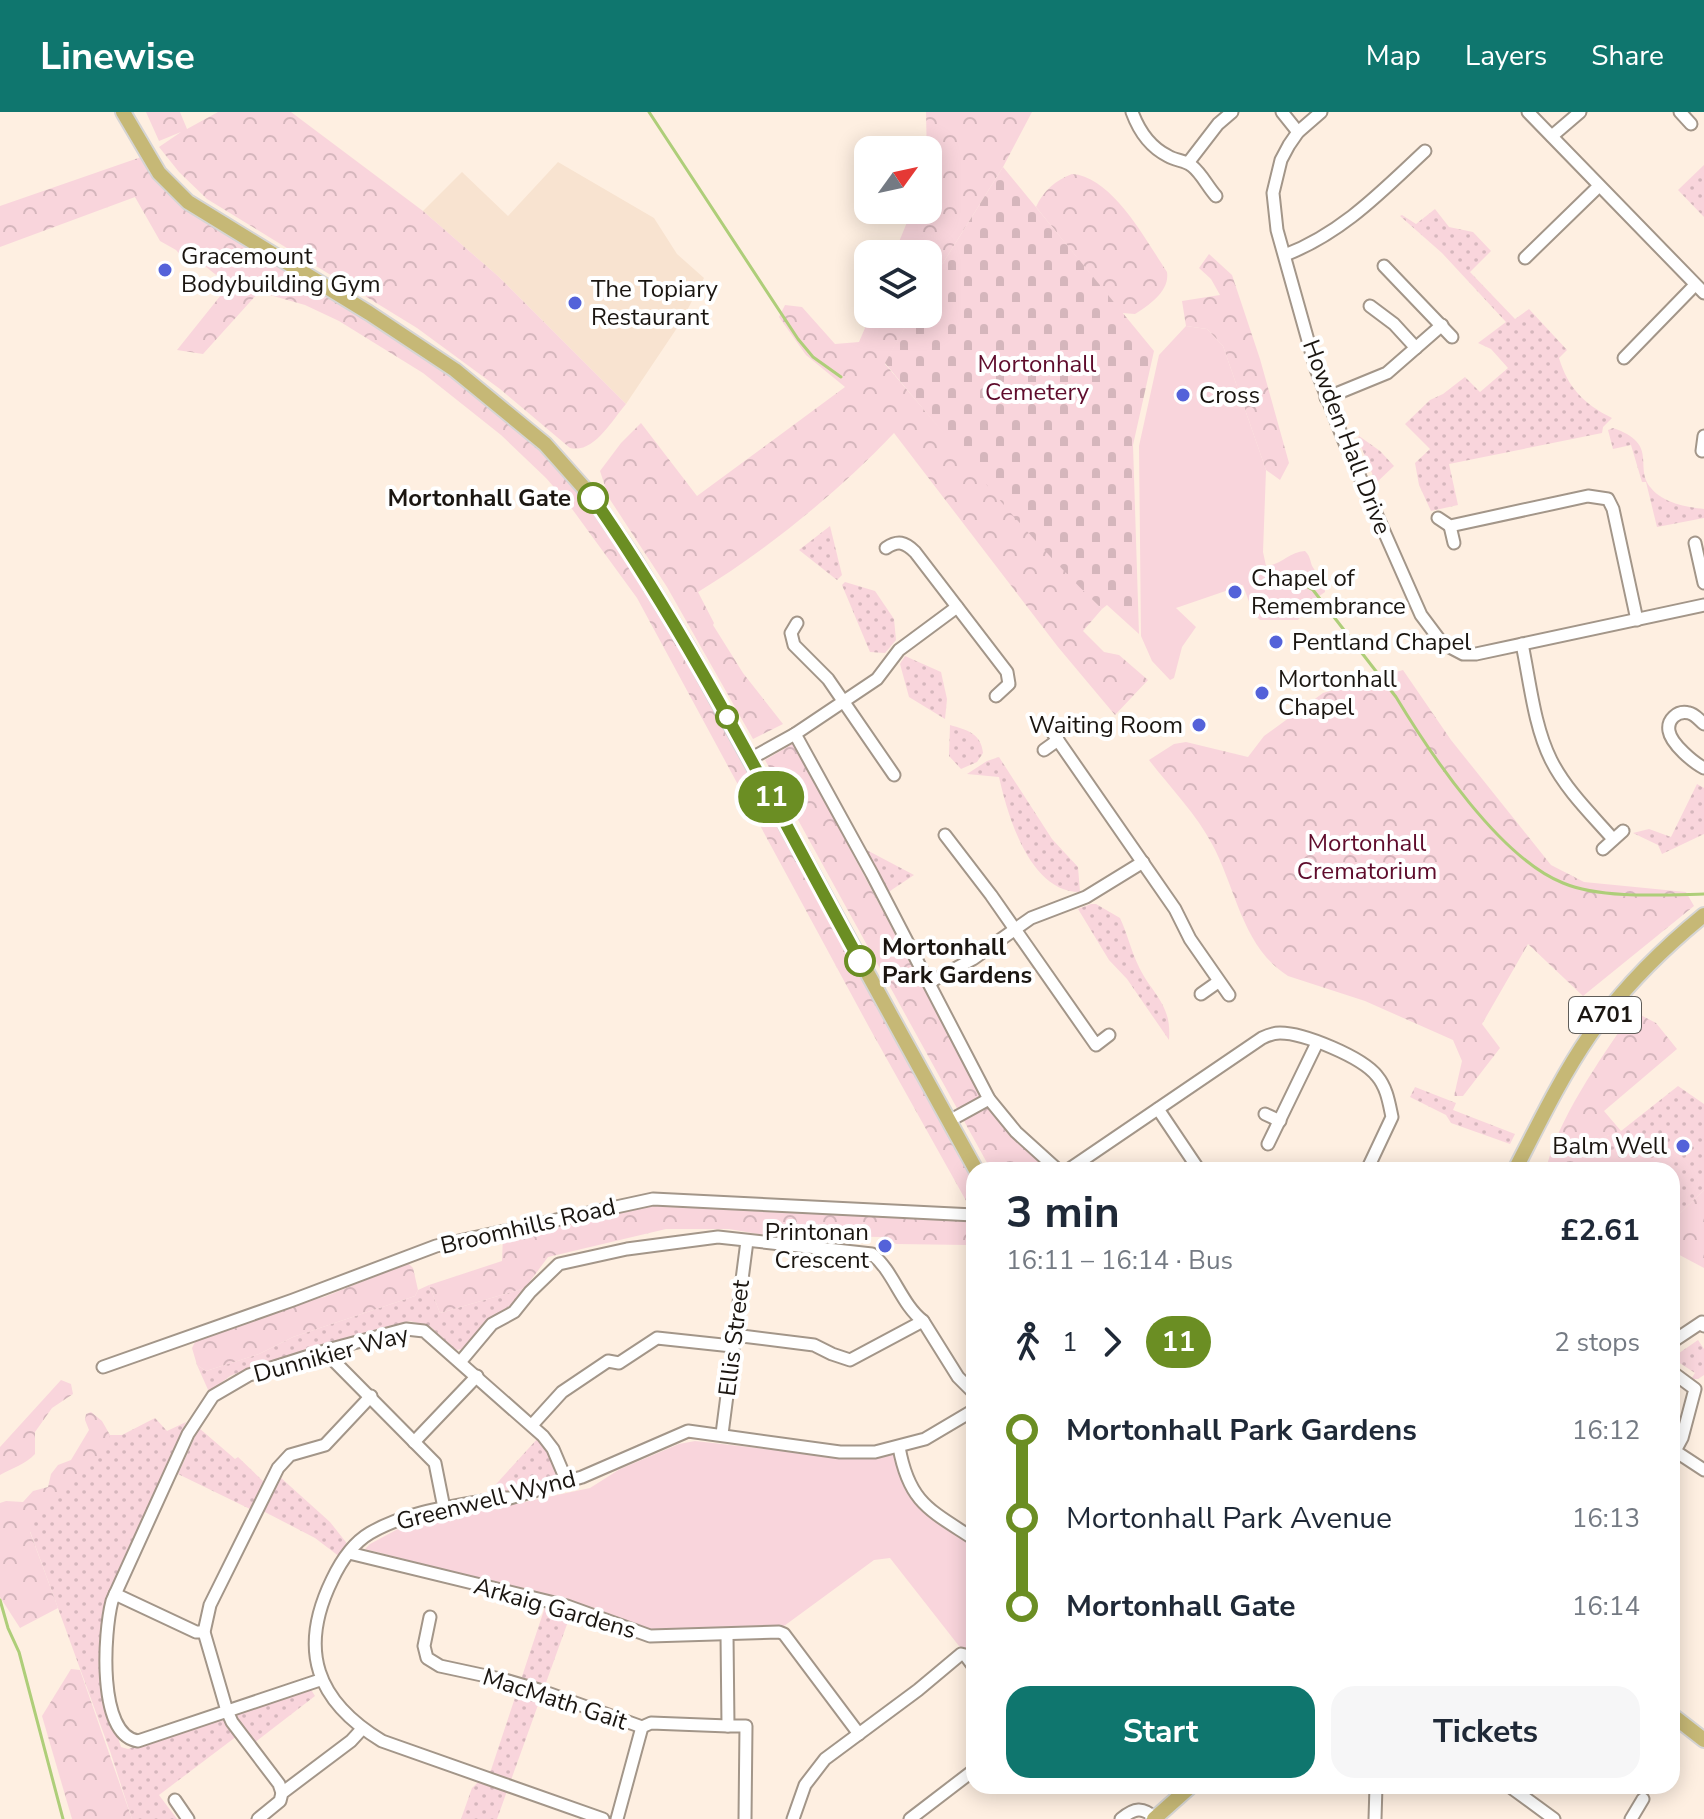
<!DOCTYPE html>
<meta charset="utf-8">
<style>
body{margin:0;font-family:"Nunito Sans",sans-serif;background:#f6f6f7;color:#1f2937;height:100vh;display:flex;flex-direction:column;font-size:30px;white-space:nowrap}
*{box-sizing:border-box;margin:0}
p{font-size:26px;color:#747a83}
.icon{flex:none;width:44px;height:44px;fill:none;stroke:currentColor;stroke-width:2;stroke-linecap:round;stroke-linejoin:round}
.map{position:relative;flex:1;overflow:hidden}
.details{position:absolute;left:966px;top:1050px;width:714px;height:632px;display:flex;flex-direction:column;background:#fff;border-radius:24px;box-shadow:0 4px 20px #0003}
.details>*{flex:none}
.badge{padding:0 16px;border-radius:26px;font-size:28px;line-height:52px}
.needle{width:52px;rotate:57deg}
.fabs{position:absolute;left:854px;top:24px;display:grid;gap:16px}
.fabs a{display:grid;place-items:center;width:88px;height:88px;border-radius:16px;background:#fff;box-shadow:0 4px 20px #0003;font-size:40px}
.map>.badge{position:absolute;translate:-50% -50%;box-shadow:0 0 0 4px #fff}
.legs{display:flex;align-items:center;gap:12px;height:88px;padding:0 40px;font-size:26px}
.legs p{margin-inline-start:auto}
.summary{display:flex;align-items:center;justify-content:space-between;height:136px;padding:0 40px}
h1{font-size:44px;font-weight:700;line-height:60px}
.button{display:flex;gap:16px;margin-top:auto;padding:16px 40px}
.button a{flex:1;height:92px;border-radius:24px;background:#0f766e;color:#fff;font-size:32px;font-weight:700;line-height:92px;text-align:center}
.button a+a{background:#f6f6f7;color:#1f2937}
ul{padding:0 40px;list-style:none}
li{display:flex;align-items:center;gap:28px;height:88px;font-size:30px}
li i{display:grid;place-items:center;width:12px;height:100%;margin:0 10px;background:currentColor}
li i::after{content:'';width:20px;height:20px;margin:-10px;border:6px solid;border-radius:50%;background:#fff}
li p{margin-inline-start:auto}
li:first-child i{background:linear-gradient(#0000 50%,currentColor 0)}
li:last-child i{background:linear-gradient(currentColor 50%,#0000 0)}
header{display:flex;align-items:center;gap:48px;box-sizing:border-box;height:112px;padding:0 40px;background:#0f766e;color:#fff}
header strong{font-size:38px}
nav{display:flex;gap:44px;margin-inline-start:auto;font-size:28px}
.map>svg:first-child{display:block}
.built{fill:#f8e3d0}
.grass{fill:url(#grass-dots)}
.forest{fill:url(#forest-crowns)}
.cemetery{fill:url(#cemetery-stones)}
.green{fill:#f9d5dc}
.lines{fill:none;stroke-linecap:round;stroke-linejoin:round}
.stream{stroke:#aece79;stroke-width:3}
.minor-casing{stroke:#a39689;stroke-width:15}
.major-casing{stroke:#d6d5d4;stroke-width:18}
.minor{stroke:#fff;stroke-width:11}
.major{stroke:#c6b876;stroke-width:14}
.line-1-casing{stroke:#fff;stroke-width:18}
.line-1{stroke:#6b8e23;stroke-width:12}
.poi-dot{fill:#5462d9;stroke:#fff;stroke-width:3}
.stop-1-dot{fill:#fff;stroke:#6b8e23;stroke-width:4}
.labels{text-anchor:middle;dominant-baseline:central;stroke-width:8;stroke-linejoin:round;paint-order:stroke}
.shield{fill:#fff;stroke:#5f5c58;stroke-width:2}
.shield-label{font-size:22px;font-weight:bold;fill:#1b1611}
.poi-label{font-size:24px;fill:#1b1611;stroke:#fff;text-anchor:start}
.park-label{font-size:24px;fill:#5f0c2c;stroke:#fff}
.street-label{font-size:24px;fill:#1b1611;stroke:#fff}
.stop-label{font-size:24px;font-weight:bold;fill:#1b1611;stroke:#fff;text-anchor:end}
</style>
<header>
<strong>Linewise</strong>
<nav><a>Map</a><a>Layers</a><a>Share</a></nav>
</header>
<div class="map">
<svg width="1704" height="1707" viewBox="0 0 1704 1707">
<defs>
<pattern id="grass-dots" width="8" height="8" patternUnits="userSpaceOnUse" patternTransform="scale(2)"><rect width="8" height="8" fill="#f9d5dc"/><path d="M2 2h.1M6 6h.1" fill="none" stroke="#d5b6bc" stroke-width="1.8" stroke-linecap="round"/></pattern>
<pattern id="forest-crowns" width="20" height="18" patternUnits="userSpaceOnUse" patternTransform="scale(2)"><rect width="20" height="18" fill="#f9d5dc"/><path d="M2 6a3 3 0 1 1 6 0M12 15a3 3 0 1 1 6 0" fill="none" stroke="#d5b6bc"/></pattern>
<pattern id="cemetery-stones" width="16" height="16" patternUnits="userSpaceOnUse" patternTransform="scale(2)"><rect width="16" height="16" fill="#f9d5dc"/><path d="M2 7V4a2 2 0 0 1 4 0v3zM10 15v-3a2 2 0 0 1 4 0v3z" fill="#d5b6bc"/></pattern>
</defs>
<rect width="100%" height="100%" fill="#feefe1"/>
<!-- built -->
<polygon class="built" points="558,50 654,106 677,142 704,166 681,210 626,292 499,165 423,99 462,60 508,104"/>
<!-- grass -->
<g class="grass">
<polygon points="1704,53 1704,105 1678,78"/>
<path d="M1435,97L1449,115L1473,120L1491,139L1470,160L1515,207L1529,197L1567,238L1559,246C1568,276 1584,292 1612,306L1603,315L1602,321L1449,352L1458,393L1431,399L1419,373L1415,351L1430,337L1405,312L1430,288L1443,282L1465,265L1480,280L1508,256L1491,237L1478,231L1506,210L1442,141L1400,104L1402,103L1416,112Z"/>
<path d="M1613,316C1660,332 1633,355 1651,376C1663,391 1686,395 1704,397V406L1657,415L1646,370H1642L1631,333L1613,337L1608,318Z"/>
<polygon points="1359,324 1380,339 1394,354 1376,371 1358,327"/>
<polygon points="830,414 842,463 837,468 799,438"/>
<polygon points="845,470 875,479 894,507 896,528 885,541 870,540 842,473"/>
<polygon points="905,544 941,560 947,587 945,607 909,585 900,552"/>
<path d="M950,613C967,618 981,621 983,641L977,650L961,657L949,644Z"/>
<path d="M999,645L1052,727L1078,755L1080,780C1030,780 1008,705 999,665L967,662L987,649Z"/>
<polygon points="1697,672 1704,676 1704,722 1662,742 1658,733 1633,721 1649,717 1671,725"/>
<polygon points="861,735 914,763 887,781"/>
<path d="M1091,792H1096L1120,806C1127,821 1131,838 1138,853C1152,883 1172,891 1169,928L1127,867L1109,848L1078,797Z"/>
<polygon points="1678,974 1704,992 1704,1078 1672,1109 1672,1058 1593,1058 1589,1030 1621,1019"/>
<polygon points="1415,975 1456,991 1453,998 1515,1022 1510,1032 1451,1011 1446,1003 1410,985"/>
<polygon points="429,1173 440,1201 525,1176 511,1193 491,1205 463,1237 456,1238 431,1215 410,1209 247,1257 230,1264 209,1280 197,1253 206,1259 259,1242 293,1225 415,1184 418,1178"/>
<polygon points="1698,1228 1704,1237 1704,1263 1698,1267 1691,1267 1695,1261 1672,1246"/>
<polygon points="155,1306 167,1319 186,1310 103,1496 101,1574 121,1635 128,1637 226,1605 237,1624 159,1683 177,1707 132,1707 110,1639 23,1400 51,1387 110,1323 122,1323"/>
<polygon points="199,1316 235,1347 238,1345 265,1371 252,1398 178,1362"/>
<polygon points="538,1326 551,1338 561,1364 559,1369 509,1383 505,1380 490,1385 489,1380"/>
<polygon points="280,1365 330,1410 349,1434 340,1445 315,1426 263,1399"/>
<polygon points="545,1495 570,1504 497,1707 461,1707 472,1676 491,1658"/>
<polygon points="310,1576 315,1584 254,1631 234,1602"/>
</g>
<!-- forest -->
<g class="forest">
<path d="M146,0H180L187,17L218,0H291L423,99L499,165L626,292C612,308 594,342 570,336L500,277L417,216L207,87L179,60L159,35L181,20L159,29Z"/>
<polygon points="926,0 1032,0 1003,55 928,175 928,142 894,142 912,98 928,98"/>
<polygon points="147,43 173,77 369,201 545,332 633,445 974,1058 974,1103 869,915 637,486 567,390 546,366 501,323 423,261 339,209 305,193 259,180 203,242 177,238 229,173 206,155 184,147 176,138 160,129 135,85 0,135 0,94"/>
<path d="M1072,62C1112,64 1147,130 1167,160C1170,179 1149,193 1135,202L1122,201L1036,95C1043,79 1056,68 1072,62Z"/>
<polygon points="1209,142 1232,163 1260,247 1289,351 1280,368 1266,358 1223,234 1207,217 1186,214 1182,189 1220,183 1211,167 1199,156"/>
<path d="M785,193L802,195L835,232L859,230L871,202H912L885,252L1031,423L1102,497L1083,519L1104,540L1119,543L1148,568L1115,603L1058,535L894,321C837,381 768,437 698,480L714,511L713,513L743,561L783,612L753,627L667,475L609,386L600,359L621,331L641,311L697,384L845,275L806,243L779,205Z"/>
<path d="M1403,558L1451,628L1551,753L1584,770L1686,780L1694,794L1583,884L1528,832L1482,912L1500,936L1463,984H1454L1462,949L1453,928L1365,889L1288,864C1242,835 1236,776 1212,732C1197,703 1169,674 1149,648L1174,632L1186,630L1248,645L1264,624L1323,581Z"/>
<polygon points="794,631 978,979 996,1006 1048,1058 991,1058 765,648"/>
<path d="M1633,899L1656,911L1677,937L1604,999L1621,1019L1590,1030L1593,1058H1546C1557,1007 1604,942 1633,899Z"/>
<polygon points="1704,1078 1704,1156 1672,1139 1672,1109"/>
<polygon points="653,1091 974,1107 974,1128 967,1133 896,1132 886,1125 770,1124 729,1117 666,1117 548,1145 525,1176 440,1201 429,1173 502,1149 503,1124"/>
<polygon points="408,1151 413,1156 418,1178 415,1184 293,1225 259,1242 206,1259 197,1253 192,1236 195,1230 286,1194 324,1185"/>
<path d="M61,1268L71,1272L73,1282L52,1296L35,1320V1342C26,1352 12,1356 0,1363V1335Z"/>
<polygon points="91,1300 102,1309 110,1323 108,1333 54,1390 34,1404 30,1420 58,1496 20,1516 0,1485 0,1391 6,1389 23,1390 33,1379 48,1375 51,1362 58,1353 71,1348 89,1318 85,1308 86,1302"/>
<polygon points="71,1557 80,1558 132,1707 72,1707 42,1604"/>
</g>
<!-- cemetery -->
<path class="cemetery" d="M1003,55L1154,239L1133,333L1139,522L1107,493L1102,497C1023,422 955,334 885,251L912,202H928V175Z"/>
<!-- green -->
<g class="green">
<path d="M1186,214L1207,217L1223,234L1266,358L1263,440L1266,454C1281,453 1289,440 1305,439C1312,446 1309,450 1314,457C1320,467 1324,466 1325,480L1312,489L1298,508H1260L1253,501L1243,473L1176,496L1196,515L1182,535L1174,566L1170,568L1152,549L1141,524L1139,334L1159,243Z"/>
<polygon points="695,1329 838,1345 894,1343 917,1394 974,1433 974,1546 959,1534 890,1446 874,1448 784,1514 650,1519 567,1489 365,1437 370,1432 398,1417 590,1376 620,1357 679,1332"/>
</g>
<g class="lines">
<!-- stream -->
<g class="stream">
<polyline points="649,0 798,227 813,245 841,265"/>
<path d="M1282,471L1303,472L1313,478L1396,585C1431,643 1500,746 1563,771C1601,787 1663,783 1704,782"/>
<polyline points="0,1488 8,1516 19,1540 63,1707"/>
</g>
<defs>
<g id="minor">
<path d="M1132,0C1139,19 1150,35 1168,44C1176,49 1185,48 1192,54C1202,62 1207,74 1216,84"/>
<polyline points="1282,0 1298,20"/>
<polyline points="1321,0 1298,20 1289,33 1281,48 1273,81 1277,118 1316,257 1344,329 1421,503 1442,531 1463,542 1476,542 1704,493"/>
<polyline points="1528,0 1704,181"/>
<polyline points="1680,0 1691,12"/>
<polyline points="1552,24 1580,0"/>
<polyline points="1188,51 1218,12 1232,0"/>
<path d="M1285,143C1342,121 1381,80 1425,39"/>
<polyline points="1525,146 1599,74"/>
<polyline points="1384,154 1452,225"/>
<polyline points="1370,194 1394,212 1416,236"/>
<polyline points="1624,246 1695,173"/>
<polyline points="1326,286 1387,261 1442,213"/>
<polyline points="1702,339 1704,324"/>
<polyline points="1438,406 1450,414 1588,384 1608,387 1613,397 1637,508"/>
<polyline points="1450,414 1454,431"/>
<polyline points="1695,431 1704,471"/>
<path d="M886,436C898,428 905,430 915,440L1007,560L1009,572L996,584"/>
<polyline points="797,511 791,521 794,533 828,567 894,663"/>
<path d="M1522,532C1530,570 1534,614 1551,648C1566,678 1592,703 1613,727"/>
<path d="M1704,612C1699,608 1695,602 1689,601C1677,598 1667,608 1669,619C1671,632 1694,651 1704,656"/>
<polyline points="1048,614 1175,797 1190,827 1229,883"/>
<polyline points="795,622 872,762 989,987 1016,1020 1058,1058"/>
<polyline points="1044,638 1058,628"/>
<polyline points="750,647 795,622 877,567 899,538 957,495"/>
<polyline points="945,723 991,783 1096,933 1109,923"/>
<polyline points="1603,737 1623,719"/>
<polyline points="930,870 973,847 1031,806 1086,785 1143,750"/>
<polyline points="1201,882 1218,870"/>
<polyline points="1158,997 1199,1058"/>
<polyline points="1265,1002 1280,1009"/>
<polyline points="949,1009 989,987"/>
<polyline points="1268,1032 1317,931"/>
<path d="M1068,1058L1262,926C1268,923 1274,921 1280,921C1304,921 1362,945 1377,964C1387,976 1389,991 1392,1005L1367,1058"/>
<polyline points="734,1223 814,1233 832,1242 850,1248 923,1209"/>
<polyline points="1672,1230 1702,1210 1704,1214"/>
<polyline points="331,1237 334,1249 435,1351 444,1396"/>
<path d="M461,1249L492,1212L514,1200L530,1180L559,1152L627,1137L718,1125L872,1142C894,1160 901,1192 923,1209L958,1265L974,1281"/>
<polyline points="103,1255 293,1188 436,1134 653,1087 974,1103"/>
<polyline points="1672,1260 1695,1277 1682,1326 1675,1339"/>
<polyline points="532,1313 562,1280 608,1249 619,1251 657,1226 732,1234"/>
<polyline points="722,1322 747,1129"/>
<polyline points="414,1330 477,1264"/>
<path d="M899,1335C909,1391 930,1398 974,1427"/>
<polyline points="1672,1337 1704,1358"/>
<polyline points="349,1441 567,1494 650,1524 779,1520 784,1522 859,1622"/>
<polyline points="115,1482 196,1520 204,1520"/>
<polyline points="430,1505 424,1534 427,1546 440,1554 505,1568 539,1578 642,1615 651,1611 728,1614"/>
<polyline points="727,1523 728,1614 746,1614 745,1707"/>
<path d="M320,1568L138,1629C97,1623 104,1520 112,1489L188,1322L213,1284L249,1263L331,1237L406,1217L424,1219L543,1324L553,1337L567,1370"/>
<polyline points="1509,1674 1554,1707"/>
<polyline points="282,1681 279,1672 232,1610 227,1599 204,1520 210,1493 278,1356 290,1343 325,1333 371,1284"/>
<polyline points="175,1688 188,1707"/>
<polyline points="258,1707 280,1689 282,1681 351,1629 362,1617"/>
<path d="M603,1707L382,1629C316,1589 298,1538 332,1468C340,1451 353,1431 370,1421C410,1398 456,1394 501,1386H510L582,1365L688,1319L840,1340H875L925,1327L974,1298"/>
<polyline points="617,1707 642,1615"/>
<polyline points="793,1707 805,1673 825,1647 918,1578 961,1542 965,1543 974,1555"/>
<polyline points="910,1707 974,1658"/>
<path d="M1121,1707C1134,1696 1143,1694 1156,1707"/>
<polyline points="1375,1707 1376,1674"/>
<polyline points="1631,1707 1643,1687"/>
</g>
<g id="major">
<polyline points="123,0 159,61 188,90 369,201 455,258 545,332 593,386 633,445 689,537 976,1058"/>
<path d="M1515,1058C1538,1013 1561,965 1590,923C1621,878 1661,838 1704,803"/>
<polyline points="1672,1603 1704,1628"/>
<polyline points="1154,1707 1191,1674"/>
</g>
</defs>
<!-- minor casing -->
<use href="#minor" class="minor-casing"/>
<!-- major casing -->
<use href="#major" class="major-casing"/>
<!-- minor -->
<use href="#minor" class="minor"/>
<!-- major -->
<use href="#major" class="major"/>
</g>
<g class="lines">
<defs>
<path id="line-1" d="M593,386C695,533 774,693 860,849"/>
</defs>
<!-- line-1 casing -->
<use href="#line-1" class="line-1-casing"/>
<!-- line-1 -->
<use href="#line-1" class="line-1"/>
</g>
<!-- markers -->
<g class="poi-dot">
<circle cx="165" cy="158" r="8"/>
<circle cx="575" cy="191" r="8"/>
<circle cx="1183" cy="283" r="8"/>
<circle cx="1235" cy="480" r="8"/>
<circle cx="1276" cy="530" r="8"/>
<circle cx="1262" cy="581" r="8"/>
<circle cx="1199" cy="613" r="8"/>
<circle cx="1683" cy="1034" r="8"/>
<circle cx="885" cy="1134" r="8"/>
</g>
<g class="stop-1-dot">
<circle cx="593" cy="386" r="14"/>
<circle cx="727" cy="605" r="10"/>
<circle cx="860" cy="849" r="14"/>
</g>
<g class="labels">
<!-- shield labels -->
<rect class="shield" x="1569" y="885" width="72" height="36" rx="6"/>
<g class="shield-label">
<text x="1605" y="903">A701</text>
</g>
<!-- poi labels -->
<g class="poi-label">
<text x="181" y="144">Gracemount<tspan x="181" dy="28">Bodybuilding Gym</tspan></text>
<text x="591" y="177">The Topiary<tspan x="591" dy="28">Restaurant</tspan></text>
<text x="1199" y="283">Cross</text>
<text x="1251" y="466">Chapel of<tspan x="1251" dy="28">Remembrance</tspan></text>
<text x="1292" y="530">Pentland Chapel</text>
<text x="1278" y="567">Mortonhall<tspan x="1278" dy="28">Chapel</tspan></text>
<text x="1183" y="613" text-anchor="end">Waiting Room</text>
<text x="1667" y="1034" text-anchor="end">Balm Well</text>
<text x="869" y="1120" text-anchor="end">Printonan<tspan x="869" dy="28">Crescent</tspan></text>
</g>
<!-- park labels -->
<g class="park-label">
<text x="1037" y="252">Mortonhall<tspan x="1037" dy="28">Cemetery</tspan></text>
<text x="1367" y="731">Mortonhall<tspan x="1367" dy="28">Crematorium</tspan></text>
</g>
<!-- street labels -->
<g class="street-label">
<text transform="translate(1347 325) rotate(69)">Howden Hall Drive</text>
<text transform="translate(528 1114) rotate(-13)">Broomhills Road</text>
<text transform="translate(734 1226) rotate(-83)">Ellis Street</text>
<text transform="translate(331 1242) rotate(-15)">Dunnikier Way</text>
<text transform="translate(486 1388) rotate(-14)">Greenwell Wynd</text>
<text transform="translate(555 1496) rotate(16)">Arkaig Gardens</text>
<text transform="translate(555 1587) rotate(18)">MacMath Gait</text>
</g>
<!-- stop labels -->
<g class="stop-label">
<text x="571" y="386">Mortonhall Gate</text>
<text x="882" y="835" text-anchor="start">Mortonhall<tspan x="882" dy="28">Park Gardens</tspan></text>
</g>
</g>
</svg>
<div class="fabs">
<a><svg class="needle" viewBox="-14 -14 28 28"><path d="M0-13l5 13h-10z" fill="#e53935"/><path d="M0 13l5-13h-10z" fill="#747a83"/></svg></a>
<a><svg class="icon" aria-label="layers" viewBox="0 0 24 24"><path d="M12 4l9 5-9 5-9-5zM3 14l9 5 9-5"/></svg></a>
</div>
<b class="badge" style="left:771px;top:685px;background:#6b8e23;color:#fff">11</b>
<section class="details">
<div class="summary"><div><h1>3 min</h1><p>16:11 – 16:14 · Bus</p></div><b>£2.61</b></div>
<div class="legs"><svg class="icon" aria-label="walk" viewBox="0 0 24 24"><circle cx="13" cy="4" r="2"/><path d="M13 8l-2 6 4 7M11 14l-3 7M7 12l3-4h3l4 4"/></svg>1<svg class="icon" aria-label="forward" viewBox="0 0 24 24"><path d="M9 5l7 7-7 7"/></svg><b class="badge" style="background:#6b8e23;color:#fff">11</b><p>2 stops</p></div>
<ul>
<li><i style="color:#6b8e23"></i><b>Mortonhall Park Gardens</b><p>16:12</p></li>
<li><i style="color:#6b8e23"></i><span>Mortonhall Park Avenue</span><p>16:13</p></li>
<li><i style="color:#6b8e23"></i><b>Mortonhall Gate</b><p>16:14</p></li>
</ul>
<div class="button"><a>Start</a><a>Tickets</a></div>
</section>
</div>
